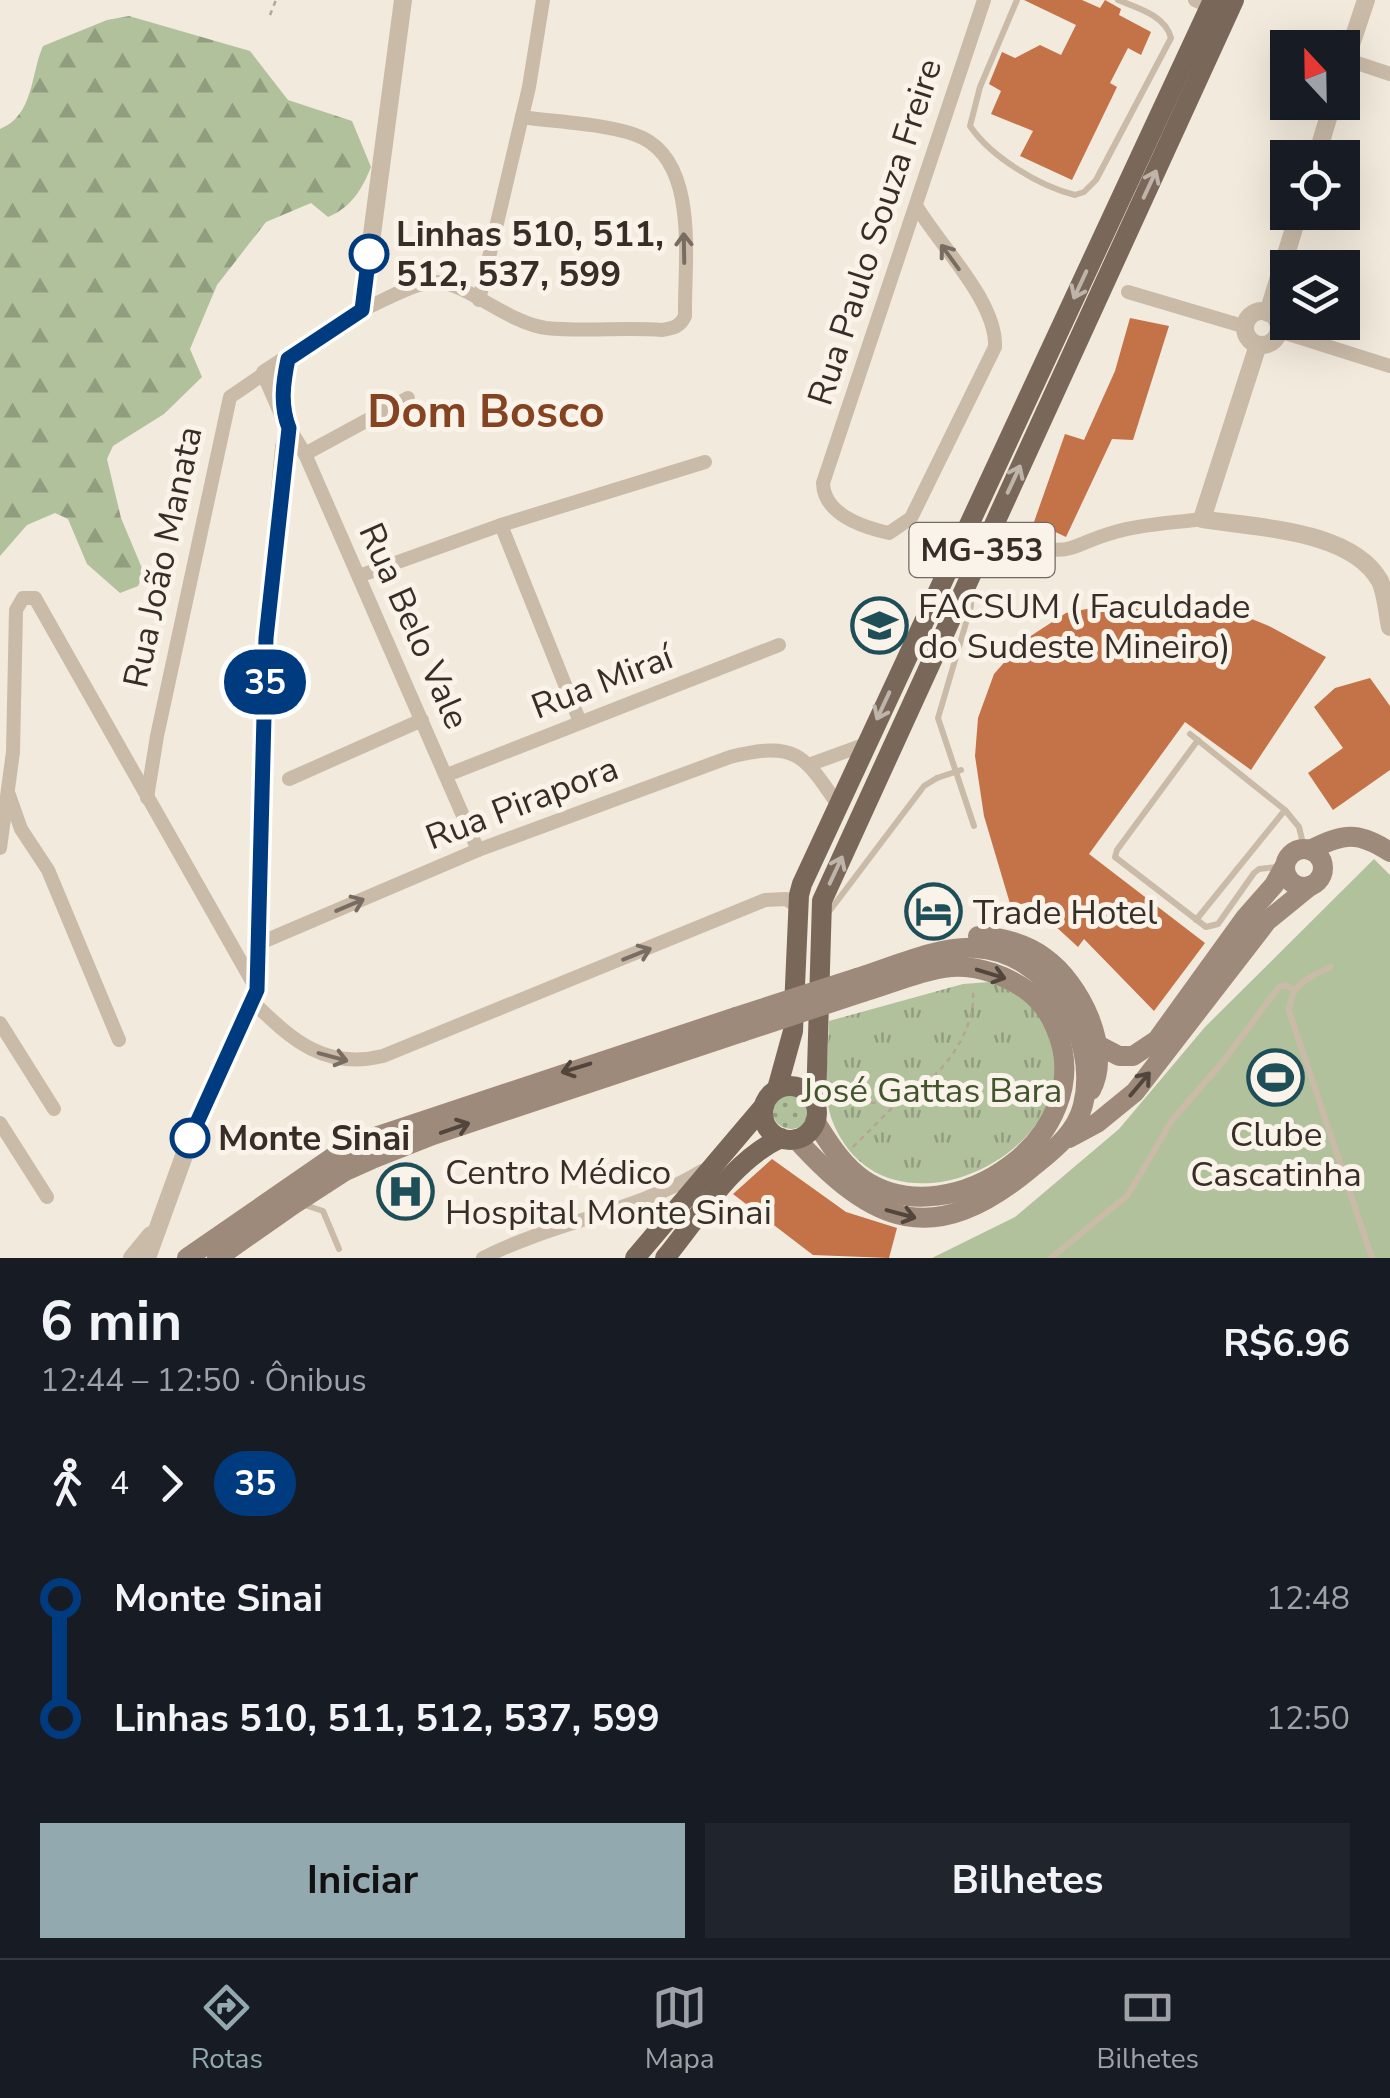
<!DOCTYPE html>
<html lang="pt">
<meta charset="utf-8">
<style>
body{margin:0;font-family:"Nunito Sans",sans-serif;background:#20242c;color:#f1f3f6;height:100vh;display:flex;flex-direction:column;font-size:38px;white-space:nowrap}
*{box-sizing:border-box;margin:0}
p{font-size:32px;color:#9ea1a6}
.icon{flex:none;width:55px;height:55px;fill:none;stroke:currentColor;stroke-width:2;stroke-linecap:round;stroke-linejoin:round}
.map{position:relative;height:1258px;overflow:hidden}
.details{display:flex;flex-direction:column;background:#171b24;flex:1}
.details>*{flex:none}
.badge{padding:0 20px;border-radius:32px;font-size:35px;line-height:65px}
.needle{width:65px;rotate:338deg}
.buttons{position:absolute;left:1270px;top:30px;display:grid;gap:20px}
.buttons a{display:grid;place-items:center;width:90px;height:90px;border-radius:0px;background:#171b24;box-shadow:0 10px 40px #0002;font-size:50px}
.map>.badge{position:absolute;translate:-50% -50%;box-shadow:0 0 0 5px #fff}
.legs{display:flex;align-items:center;gap:15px;height:110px;padding:0 40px;font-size:32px}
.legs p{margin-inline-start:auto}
.headline{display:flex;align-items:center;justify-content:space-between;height:170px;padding:0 40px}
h1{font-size:55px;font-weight:700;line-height:75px}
.cta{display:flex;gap:20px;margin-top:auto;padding:20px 40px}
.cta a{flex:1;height:115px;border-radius:0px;background:#92a9af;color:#111;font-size:40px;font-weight:700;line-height:115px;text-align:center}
.cta a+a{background:#20242c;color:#f1f3f6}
ul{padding:0 40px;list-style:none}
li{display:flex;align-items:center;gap:35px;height:120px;font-size:38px}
li i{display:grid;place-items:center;width:15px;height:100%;margin:0 12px;background:currentColor}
li i::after{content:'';width:25px;height:25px;margin:-12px;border:8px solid;border-radius:50%;background:#171b24}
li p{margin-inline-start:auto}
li:first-child i{background:linear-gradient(#0000 50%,currentColor 0)}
li:last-child i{background:linear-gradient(currentColor 50%,#0000 0)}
.tabs{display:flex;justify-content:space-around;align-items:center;height:140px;border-top:2px solid #363941;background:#171b24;font-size:28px;color:#9ea1a6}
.tabs a{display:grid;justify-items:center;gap:5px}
.tabs .on{color:#92a9af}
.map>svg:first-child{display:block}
.grass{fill:url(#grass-dots)}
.forest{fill:url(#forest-firs)}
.park{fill:url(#park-tufts)}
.pitch{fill:#b1c19c}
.building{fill:#c47248}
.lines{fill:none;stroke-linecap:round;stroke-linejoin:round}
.path{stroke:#b6a593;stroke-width:2.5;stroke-dasharray:5 5;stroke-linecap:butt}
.service{stroke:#cabba8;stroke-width:6}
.minor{stroke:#cabba8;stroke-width:14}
.tertiary{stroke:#cabba8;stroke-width:18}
.secondary{stroke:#9e8a7a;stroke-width:20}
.primary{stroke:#79675a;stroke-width:20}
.service-bridge{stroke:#cabba8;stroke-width:6}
.secondary-bridge{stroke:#9e8a7a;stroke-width:20}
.oneway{stroke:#bfb4a9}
.oneway2{stroke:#796d62}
.oneway3{stroke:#51453c}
.line-1-casing{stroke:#fff;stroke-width:22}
.line-1{stroke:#003b80;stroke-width:15}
.stop-1-dot{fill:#fff;stroke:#003b80;stroke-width:5}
.labels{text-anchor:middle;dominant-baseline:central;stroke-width:10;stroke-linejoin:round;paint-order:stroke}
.shield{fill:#f9f3e9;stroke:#716962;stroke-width:2.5}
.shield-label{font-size:32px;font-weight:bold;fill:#372e28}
.street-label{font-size:35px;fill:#372e28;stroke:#f9f3e9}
.stop-label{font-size:35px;font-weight:bold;fill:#372e28;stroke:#f9f3e9;text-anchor:start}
.poi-label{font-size:35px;fill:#372e28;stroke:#f9f3e9;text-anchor:start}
.park-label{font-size:35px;fill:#42552c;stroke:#f9f3e9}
.district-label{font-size:45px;font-weight:bold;fill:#854322;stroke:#f9f3e9}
</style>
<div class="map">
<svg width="1390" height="1258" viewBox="0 0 1390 1258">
<defs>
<pattern id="grass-dots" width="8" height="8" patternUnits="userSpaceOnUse" patternTransform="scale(2.5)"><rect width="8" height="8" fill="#b1c19c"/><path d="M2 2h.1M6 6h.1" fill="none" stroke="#919d7f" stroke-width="1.8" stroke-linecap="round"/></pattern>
<pattern id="forest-firs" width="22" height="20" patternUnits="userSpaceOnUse" patternTransform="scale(2.5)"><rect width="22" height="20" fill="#b1c19c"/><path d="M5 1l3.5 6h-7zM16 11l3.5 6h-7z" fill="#919d7f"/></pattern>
<pattern id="park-tufts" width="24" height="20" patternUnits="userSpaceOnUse" patternTransform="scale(2.5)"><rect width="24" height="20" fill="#b1c19c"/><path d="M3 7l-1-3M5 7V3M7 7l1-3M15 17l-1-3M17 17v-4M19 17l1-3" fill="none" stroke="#919d7f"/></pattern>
</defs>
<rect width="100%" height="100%" fill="#f2eadc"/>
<!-- grass -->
<circle class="grass" cx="791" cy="1110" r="19"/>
<!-- forest -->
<path class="forest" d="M129,16L250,51L288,100L352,121L371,167C362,189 352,207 328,217L311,203L266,222L217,285L190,349L202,377L164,414L113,446L107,459L121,518L144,573L138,586L120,593L87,564L68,519L55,513L27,525L0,556V129C34,115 30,76 43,46L107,20Z"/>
<!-- park -->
<path class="park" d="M990,982C1018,992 1039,1007 1050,1036C1094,1149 884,1255 832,1120C822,1094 829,1050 829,1021L963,984Z"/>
<!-- pitch -->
<polygon class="pitch" points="1374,859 1390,875 1390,1258 932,1258 1015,1217 1119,1129 1205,1027"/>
<!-- building -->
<g class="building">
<polygon points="1024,0 1082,0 1100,8 1105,0 1121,9 1119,15 1151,32 1141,55 1128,48 1110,83 1117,87 1072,180 1020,156 1033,131 991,114 1001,91 989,84 1002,52 1015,58 1040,45 1061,55 1076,25"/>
<polygon points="1130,318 1169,326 1133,440 1112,439 1066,537 1034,522 1065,434 1084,440 1115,371"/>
<polygon points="1144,598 1222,607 1269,626 1326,657 1251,770 1185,722 1089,854 1205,943 1154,1011 1084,939 1078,947 1029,902 1011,907 984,816 975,756 978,718 994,674 1023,641 1066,613"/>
<polygon points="1370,678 1390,706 1390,770 1333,810 1308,773 1343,748 1314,707 1335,688"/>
<polygon points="772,1159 846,1212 897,1228 889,1258 813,1255 733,1194"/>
</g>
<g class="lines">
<!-- path -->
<g class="path">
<polyline points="270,15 276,0"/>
<path d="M832,1093C850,1098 867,1105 886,1102C931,1094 976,1037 973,992"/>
<polyline points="853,1147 904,1096"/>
</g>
<!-- service -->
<g class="service">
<path d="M1017,0L980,87L970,126C991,157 1039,186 1075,195L1084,192L1096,180L1171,38C1166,16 1138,8 1118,0"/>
<polyline points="970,593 971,606 938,718 974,826"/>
<polyline points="1190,734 1285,810 1299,827 1304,848"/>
<polyline points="1198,740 1117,850 1115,857 1206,927 1218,924 1254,873 1259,869 1277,867"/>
<polyline points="828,913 924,786 937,778"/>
<polyline points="1196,920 1285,810"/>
<path d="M1330,967C1307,979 1291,983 1289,1011L1372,1258"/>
<polyline points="305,1205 323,1211 339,1249"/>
<polyline points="1051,1258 1128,1195 1172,1120 1222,1063 1279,987 1286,985 1294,990"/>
</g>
<!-- minor -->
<g class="minor">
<polyline points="1195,0 1218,10"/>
<polyline points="1297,44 1307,48"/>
<polyline points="1342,58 1390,74"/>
<path d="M917,207C941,247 997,302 995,347L911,518L889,533C862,527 824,514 823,483L984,0"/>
<polyline points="1128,292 1246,327"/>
<polyline points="479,300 529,87 543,0"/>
<path d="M362,310C384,301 410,284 434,282C463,280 507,323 546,328C584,332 624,327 662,330C673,328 680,327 685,316C684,263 699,166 643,138C615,124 554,122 522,117"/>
<polyline points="1279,331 1390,366"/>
<polyline points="289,428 305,454 478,850"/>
<polyline points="305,454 408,398"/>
<polyline points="501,525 580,722"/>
<path d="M1017,537C1069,562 1068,545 1115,532C1143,524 1173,523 1202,519"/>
<polyline points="359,576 501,525 705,462"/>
<polyline points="811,764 866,744"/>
<polyline points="447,775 779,645"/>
<polyline points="289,779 422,720"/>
<polyline points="9,795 21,829 48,870 119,1040"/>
<polyline points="147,798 157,736 230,397 265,373"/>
<polyline points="0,848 13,752 16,610 23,598 35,598 257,990"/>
<path d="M260,943L478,850L730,757C795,741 803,753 838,805"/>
<path d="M254,1003C293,1041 326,1070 383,1056L765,900L786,899L799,907"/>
<polyline points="0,1023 54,1109"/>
<polyline points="0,1123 47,1197"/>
<path d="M483,1258C553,1222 635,1212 702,1171"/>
</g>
<!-- tertiary -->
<g class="tertiary">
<polyline points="1342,72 1366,0"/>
<polyline points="1316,158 1333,102"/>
<circle cx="1262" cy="328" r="17"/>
<polyline points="1268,313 1299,212"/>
<path d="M1258,345L1202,519C1255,528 1351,529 1380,581C1386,594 1387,613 1390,627"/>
<polyline points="132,1258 151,1235"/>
<polyline points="147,1258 190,1139 257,990 266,638 284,447 289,428 265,373 362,310 403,0"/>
</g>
<!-- secondary -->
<g class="secondary">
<circle cx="1304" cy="868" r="19"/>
<path d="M1310,850C1344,833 1358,831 1390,852"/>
<path d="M978,936C1001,937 1027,944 1045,958C1080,983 1113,1049 1091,1090"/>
<polyline points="1096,1044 1119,1056 1133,1056 1157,1040 1245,918 1274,885 1284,867"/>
<path d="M815,1121C829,1143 842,1165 864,1180C952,1238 1101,1134 1056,1029C1050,1014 1042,1002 1029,992C1008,976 978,965 951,967C922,970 891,984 863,992"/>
<polyline points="1069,1138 1097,1123 1135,1092 1267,921 1310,886"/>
<path d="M796,1139C874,1225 933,1249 1030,1169C1052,1151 1076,1134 1083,1105C1100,1037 1048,951 975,948C937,946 893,967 857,978"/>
<polyline points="187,1258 339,1153 372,1138 736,1017"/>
<polyline points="217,1258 294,1204 345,1171 372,1159 433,1135 742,1032"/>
</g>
<!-- primary -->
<g class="primary">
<circle cx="790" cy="1113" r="27"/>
<polyline points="777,1089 793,1031 799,895 802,884 1213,0"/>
<polyline points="816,1104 822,901 1234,0"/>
<polyline points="635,1258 764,1106"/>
<path d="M665,1258C699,1217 731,1161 781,1138"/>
</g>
<!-- service-bridge -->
<polyline class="service-bridge" points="937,778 961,770"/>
<!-- secondary-bridge -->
<g class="secondary-bridge">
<polyline points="736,1017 857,978"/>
<polyline points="742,1032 863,992"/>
</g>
</g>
<!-- one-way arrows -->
<defs><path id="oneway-shaft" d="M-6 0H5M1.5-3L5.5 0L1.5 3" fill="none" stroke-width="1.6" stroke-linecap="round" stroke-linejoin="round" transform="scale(2.5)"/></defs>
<g class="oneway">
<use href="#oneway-shaft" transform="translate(1150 184) rotate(-65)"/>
<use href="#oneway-shaft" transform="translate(1080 285) rotate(115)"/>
<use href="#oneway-shaft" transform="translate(1014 479) rotate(-65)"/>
<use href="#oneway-shaft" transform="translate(883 706) rotate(115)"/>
<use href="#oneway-shaft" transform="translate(836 870) rotate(-65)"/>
</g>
<g class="oneway2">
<use href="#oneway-shaft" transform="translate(684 248) rotate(-91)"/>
<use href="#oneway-shaft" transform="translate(950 257) rotate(-126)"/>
<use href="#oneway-shaft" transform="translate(350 905) rotate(-23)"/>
<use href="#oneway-shaft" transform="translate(637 954) rotate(-22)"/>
<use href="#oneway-shaft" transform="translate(333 1057) rotate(15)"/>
</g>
<g class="oneway3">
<use href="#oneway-shaft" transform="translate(991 974) rotate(17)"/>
<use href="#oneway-shaft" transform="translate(576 1068) rotate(163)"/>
<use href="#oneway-shaft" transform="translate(1140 1084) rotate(-50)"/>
<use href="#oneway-shaft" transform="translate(455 1128) rotate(-19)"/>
<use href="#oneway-shaft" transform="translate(901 1214) rotate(15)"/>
</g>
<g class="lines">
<defs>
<path id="line-1" d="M190,1138L257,990L266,638L289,428C280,405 283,383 288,359L362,310L369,254"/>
</defs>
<!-- line-1 casing -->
<use href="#line-1" class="line-1-casing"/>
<!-- line-1 -->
<use href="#line-1" class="line-1"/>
</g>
<!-- icons -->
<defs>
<symbol id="university-ring" viewBox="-11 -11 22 22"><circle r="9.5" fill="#f9f3e9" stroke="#1e4f58" stroke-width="1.5"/><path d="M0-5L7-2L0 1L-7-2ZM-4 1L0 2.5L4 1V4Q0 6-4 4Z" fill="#1e4f58"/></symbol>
<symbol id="hotel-ring" viewBox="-11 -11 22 22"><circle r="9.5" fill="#f9f3e9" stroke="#1e4f58" stroke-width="1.5"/><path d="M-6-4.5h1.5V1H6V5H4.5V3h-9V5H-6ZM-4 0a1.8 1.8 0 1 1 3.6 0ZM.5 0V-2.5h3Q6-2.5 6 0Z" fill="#1e4f58"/></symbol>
<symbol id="stadium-ring" viewBox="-11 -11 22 22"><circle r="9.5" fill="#f9f3e9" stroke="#1e4f58" stroke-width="1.5"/><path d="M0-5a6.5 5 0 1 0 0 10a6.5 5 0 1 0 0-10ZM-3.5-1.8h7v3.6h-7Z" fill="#1e4f58"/></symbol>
<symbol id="hospital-ring" viewBox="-11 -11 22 22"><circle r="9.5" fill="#f9f3e9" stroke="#1e4f58" stroke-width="1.5"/><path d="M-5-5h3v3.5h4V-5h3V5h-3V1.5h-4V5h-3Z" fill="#1e4f58"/></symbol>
</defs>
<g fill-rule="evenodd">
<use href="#university-ring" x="848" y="594" width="63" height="63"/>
<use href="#hotel-ring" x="902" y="880" width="63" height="63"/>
<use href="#stadium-ring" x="1244" y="1046" width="63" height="63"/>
<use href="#hospital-ring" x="374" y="1160" width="63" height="63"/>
</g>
<!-- markers -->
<g class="stop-1-dot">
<circle cx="369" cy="254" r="18"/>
<circle cx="190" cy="1138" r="18"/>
</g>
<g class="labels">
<!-- shield labels -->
<rect class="shield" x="909.5" y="523" width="145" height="54" rx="8"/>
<g class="shield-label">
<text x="982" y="550">MG-353</text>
</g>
<!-- street labels -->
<g class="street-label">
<text transform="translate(875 232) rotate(-72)">Rua Paulo Souza Freire</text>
<text transform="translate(163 557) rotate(-78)">Rua João Manata</text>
<text transform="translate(414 626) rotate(66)">Rua Belo Vale</text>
<text transform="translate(602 682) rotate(-21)">Rua Miraí</text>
<text transform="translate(522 803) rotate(-21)">Rua Pirapora</text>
</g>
<!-- stop labels -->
<g class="stop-label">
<text x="396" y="234">Linhas 510, 511,<tspan x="396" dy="40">512, 537, 599</tspan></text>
<text x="218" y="1138">Monte Sinai</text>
</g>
<!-- poi labels -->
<g class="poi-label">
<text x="918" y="606">FACSUM ( Faculdade<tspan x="918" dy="40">do Sudeste Mineiro)</tspan></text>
<text x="973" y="912">Trade Hotel</text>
<text x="1276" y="1134" text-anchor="middle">Clube<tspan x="1276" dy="40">Cascatinha</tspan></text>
<text x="445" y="1172">Centro Médico<tspan x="445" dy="40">Hospital Monte Sinai</tspan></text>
</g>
<!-- park labels -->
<g class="park-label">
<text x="932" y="1090">José Gattas Bara</text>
</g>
<!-- district labels -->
<g class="district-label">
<text x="486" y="412">Dom Bosco</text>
</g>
</g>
</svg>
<div class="buttons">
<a><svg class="needle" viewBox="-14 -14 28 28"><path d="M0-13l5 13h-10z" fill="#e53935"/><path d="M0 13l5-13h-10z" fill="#9ea1a6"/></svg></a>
<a><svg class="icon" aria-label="locate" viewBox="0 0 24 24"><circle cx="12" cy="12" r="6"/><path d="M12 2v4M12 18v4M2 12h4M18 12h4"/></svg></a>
<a><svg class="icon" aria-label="layers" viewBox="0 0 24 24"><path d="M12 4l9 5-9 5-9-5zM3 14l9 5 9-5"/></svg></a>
</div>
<b class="badge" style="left:265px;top:682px;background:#003b80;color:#fff">35</b>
</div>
<section class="details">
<div class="headline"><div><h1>6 min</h1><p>12:44 – 12:50 · Ônibus</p></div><b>R$6.96</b></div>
<div class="legs"><svg class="icon" aria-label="walk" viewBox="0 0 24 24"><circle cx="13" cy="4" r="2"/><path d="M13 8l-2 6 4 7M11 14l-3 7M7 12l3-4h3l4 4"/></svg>4<svg class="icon" aria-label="forward" viewBox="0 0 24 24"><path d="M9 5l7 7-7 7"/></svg><b class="badge" style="background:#003b80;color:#fff">35</b></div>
<ul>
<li><i style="color:#003b80"></i><b>Monte Sinai</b><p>12:48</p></li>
<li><i style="color:#003b80"></i><b>Linhas 510, 511, 512, 537, 599</b><p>12:50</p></li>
</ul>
<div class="cta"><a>Iniciar</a><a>Bilhetes</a></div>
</section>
<nav class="tabs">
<a class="on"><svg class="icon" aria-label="directions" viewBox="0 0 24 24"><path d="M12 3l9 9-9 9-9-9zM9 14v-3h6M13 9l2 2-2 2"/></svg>Rotas</a>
<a><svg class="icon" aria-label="map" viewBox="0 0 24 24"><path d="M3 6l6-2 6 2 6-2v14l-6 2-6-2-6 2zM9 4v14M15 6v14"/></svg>Mapa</a>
<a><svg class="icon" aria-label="tickets" viewBox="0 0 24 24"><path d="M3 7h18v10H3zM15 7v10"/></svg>Bilhetes</a>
</nav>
